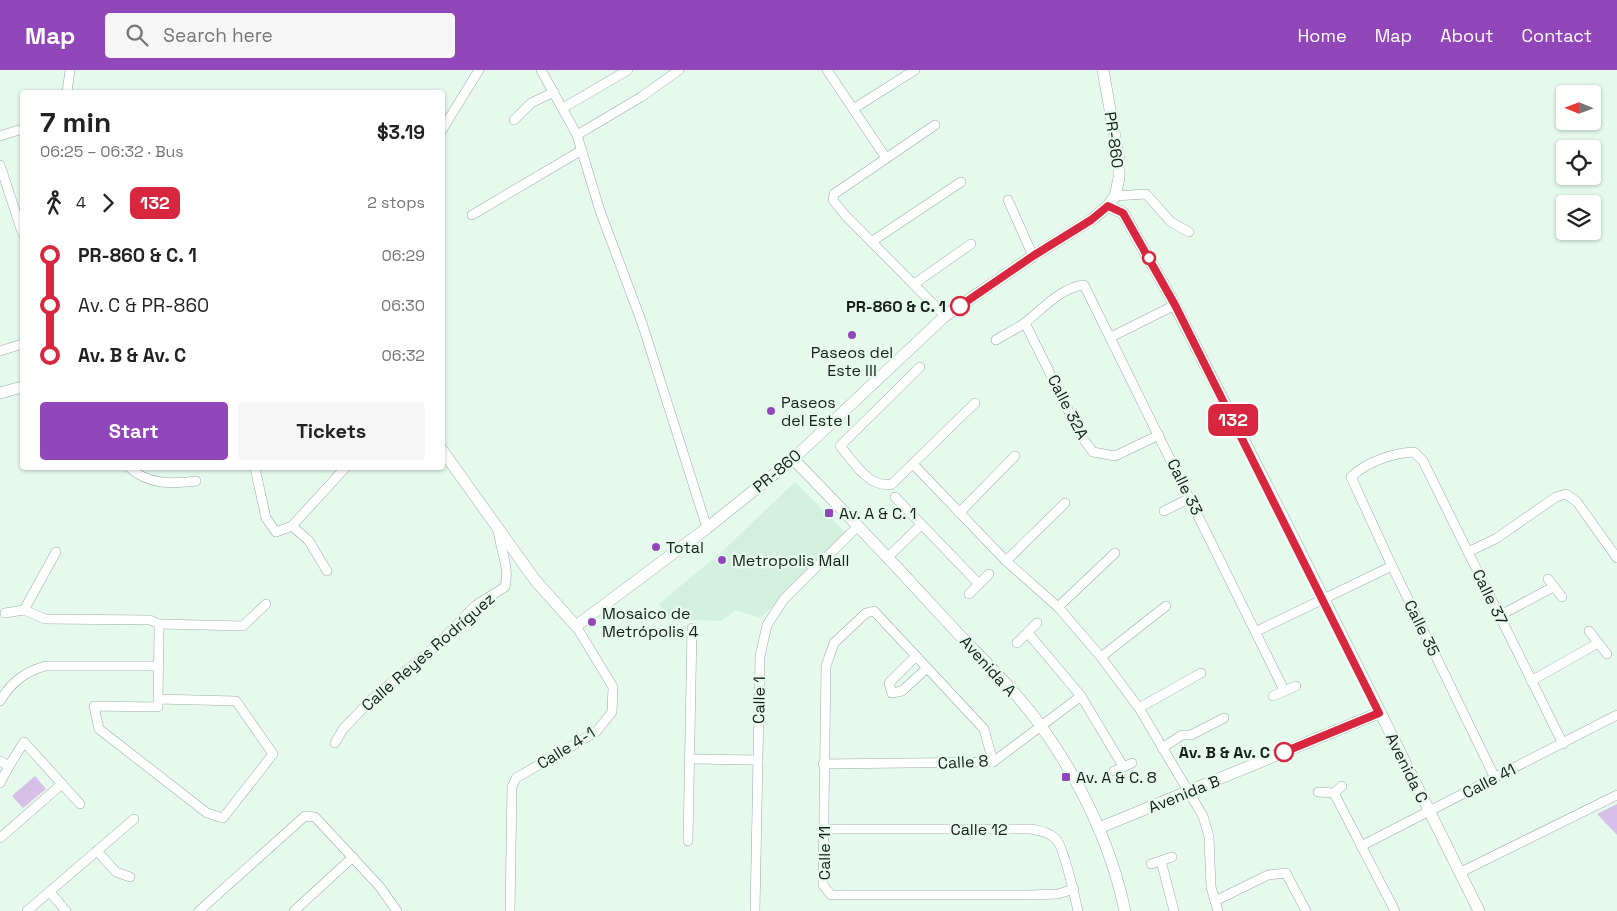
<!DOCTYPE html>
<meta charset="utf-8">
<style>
body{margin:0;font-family:"Space Grotesk",sans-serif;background:#f6f6f6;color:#222;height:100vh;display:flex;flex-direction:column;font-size:19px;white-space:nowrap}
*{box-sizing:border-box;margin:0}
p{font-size:16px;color:#767676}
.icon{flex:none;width:28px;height:28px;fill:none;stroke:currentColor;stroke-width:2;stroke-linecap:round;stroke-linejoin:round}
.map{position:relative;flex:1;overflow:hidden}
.sheet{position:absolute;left:20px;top:20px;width:425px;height:380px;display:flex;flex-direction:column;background:#fff;border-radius:5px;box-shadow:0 1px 4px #0004}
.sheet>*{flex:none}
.badge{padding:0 10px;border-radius:8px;font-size:18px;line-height:32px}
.needle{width:32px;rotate:271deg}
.fabs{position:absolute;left:1556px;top:15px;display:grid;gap:10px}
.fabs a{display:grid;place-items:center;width:45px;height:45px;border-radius:5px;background:#fff;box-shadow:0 1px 4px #0004;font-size:25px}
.map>.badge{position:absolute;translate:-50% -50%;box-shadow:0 0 0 2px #fff}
.legs{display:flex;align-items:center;gap:8px;height:55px;padding:0 20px;font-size:16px}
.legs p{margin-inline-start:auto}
.summary{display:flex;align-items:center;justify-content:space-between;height:85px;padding:0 20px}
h1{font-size:28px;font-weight:700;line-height:38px}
.action{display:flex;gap:10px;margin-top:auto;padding:10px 20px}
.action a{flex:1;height:58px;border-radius:5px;background:#9147b9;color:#fff;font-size:20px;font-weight:700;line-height:58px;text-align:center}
.action a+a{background:#f6f6f6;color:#222}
ul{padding:0 20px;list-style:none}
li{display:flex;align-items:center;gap:18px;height:50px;font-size:19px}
li i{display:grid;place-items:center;width:8px;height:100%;margin:0 6px;background:currentColor}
li i::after{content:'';width:12px;height:12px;margin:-6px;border:4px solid;border-radius:50%;background:#fff}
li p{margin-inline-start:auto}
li:first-child i{background:linear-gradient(#0000 50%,currentColor 0)}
li:last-child i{background:linear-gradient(currentColor 50%,#0000 0)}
header{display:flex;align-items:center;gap:30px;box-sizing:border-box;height:70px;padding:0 25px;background:#9147b9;color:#fff}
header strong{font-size:24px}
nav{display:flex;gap:28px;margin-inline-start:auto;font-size:18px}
.search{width:350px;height:45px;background:#f6f6f6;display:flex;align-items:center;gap:12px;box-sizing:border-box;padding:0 18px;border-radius:5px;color:#767676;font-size:19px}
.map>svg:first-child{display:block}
.built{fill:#d3efde}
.green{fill:#d7c0e7}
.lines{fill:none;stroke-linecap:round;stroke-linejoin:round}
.street-casing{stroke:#99aca1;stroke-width:10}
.secondary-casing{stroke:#99aca1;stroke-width:12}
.street{stroke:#fff;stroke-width:9}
.secondary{stroke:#fff;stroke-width:11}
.line-1-casing{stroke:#fff;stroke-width:11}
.line-1{stroke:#d7263d;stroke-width:8}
.stop-1-dot{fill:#fff;stroke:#d7263d;stroke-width:2.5}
.poi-dot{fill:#9147b9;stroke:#e5f9ed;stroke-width:2}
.labels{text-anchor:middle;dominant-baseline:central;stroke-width:5;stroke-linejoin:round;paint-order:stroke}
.street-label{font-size:16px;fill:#181f1a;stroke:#e5f9ed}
.stop-label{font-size:16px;font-weight:bold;fill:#181f1a;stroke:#e5f9ed;text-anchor:end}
.poi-label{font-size:16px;fill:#181f1a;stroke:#e5f9ed;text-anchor:start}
</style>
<header>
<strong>Map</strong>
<div class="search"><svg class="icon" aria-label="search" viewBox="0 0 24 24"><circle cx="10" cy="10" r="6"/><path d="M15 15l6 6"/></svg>Search here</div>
<nav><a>Home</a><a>Map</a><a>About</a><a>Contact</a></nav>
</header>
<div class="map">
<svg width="1617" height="841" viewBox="0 0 1617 841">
<rect width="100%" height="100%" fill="#e5f9ed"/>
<!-- built -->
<polygon class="built" points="795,412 849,466 760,548 736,540 721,551 667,549 659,534 726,478"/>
<!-- green -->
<g class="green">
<polygon points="35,706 46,719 23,738 12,726"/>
<polygon points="1617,734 1617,765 1597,744"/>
</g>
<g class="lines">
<defs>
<g id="street">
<polyline points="541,0 577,65 600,141 642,253 707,458"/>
<polyline points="827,0 886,88"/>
<polyline points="67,22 70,0"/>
<polyline points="563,38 628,0"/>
<polyline points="853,39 915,0"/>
<polyline points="514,50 531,33 554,22"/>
<polyline points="935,55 834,124 833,130 845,145 945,246"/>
<polyline points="442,60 479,0"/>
<polyline points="577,65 641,27 679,0"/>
<polyline points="0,66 22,59"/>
<polyline points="0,95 22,162"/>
<polyline points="1115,126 1146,124 1171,152 1189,162"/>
<polyline points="1008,130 1033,186"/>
<polyline points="472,145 582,80"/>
<polyline points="871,172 961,112"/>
<polyline points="914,214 971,174"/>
<polyline points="1025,253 1081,366 1093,382 1115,386 1159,365"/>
<polyline points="1111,267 1175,235"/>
<path d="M996,270C1005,264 1017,259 1026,252C1042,239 1062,217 1084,215L1284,620"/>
<polyline points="0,281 22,274"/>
<path d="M920,297L840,376C854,392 869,419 892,414L975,333"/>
<polyline points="913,394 1006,491 1058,537 1101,587 1139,638 1203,746 1209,767 1211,817 1218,841"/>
<path d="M130,398C149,415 172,414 196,411"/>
<polyline points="255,398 266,448 276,462 292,456 345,398"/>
<polyline points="895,427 979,514"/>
<polyline points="1164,441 1190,428"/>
<polyline points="959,443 1015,386"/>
<polyline points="292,456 309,471 327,501"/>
<path d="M56,482L24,540L45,549L150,550L159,554C159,582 158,610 158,637L94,636L99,659L207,743L223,748L273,684L236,631L158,629"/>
<polyline points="1468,482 1497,468 1556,427 1566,424 1577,432 1617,488"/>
<polyline points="888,487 921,455"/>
<polyline points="1006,491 1065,433"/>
<polyline points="1548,509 1562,527"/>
<polyline points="969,524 989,504"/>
<polyline points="1058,537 1115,483"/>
<polyline points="5,543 24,540"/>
<polyline points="1499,546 1553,517"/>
<polyline points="159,554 243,556 266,534"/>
<polyline points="1257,561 1392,496"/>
<polyline points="1589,561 1607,584"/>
<polyline points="1028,563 1081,626 1123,696"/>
<polyline points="1017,573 1037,553"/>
<polyline points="916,586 889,613 892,623 902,621 927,598"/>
<polyline points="1101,587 1166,536"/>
<polyline points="1531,611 1598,573"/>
<polyline points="1273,626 1296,616"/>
<path d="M0,631C11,613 24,602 45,596H158"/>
<polyline points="1139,638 1201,603"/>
<path d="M335,673L343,659L373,628L436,576L476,535L505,517C510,496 500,480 498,459"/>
<polyline points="1162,678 1182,665 1191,665 1224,648"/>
<polyline points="691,689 758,690"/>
<polyline points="0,691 9,696 24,672 80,734"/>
<polyline points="993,692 984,659 874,541 866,543 834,573 826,596 823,815 831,825 1030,825 1058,824 1074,819"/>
<polyline points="823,694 993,692 1081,626"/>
<polyline points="1114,701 1132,693"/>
<path d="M1495,708L1392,496L1351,407C1366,392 1393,383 1414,382L1423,391L1563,674"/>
<polyline points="0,713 9,696"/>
<polyline points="1318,722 1334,723 1342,716"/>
<polyline points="1334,723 1395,841"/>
<path d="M824,759H1031C1040,761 1049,762 1056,769C1064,777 1075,828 1078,841"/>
<polyline points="0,768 62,714"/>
<polyline points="688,771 692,558"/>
<polyline points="1361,776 1617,645"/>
<polyline points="97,781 116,802 130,807"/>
<polyline points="1161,791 1174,841"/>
<polyline points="1151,794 1172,787"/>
<polyline points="1459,803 1617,725"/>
<polyline points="50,822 66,841"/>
<polyline points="1215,831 1268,805 1286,803 1306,841"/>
<polyline points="27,841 134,749"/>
<polyline points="199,841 305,746 315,747 380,817 397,841"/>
<polyline points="294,841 353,787"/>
<polyline points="510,841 512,717 516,708 596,662 612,642 613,617 576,556"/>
<polyline points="755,841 760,586 767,555 784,529 858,456"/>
</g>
<g id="secondary">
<polyline points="1108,136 1123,143 1170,226 1283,447 1479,841"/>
<polyline points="0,323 22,317"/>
<polyline points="442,380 535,510 576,556 707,458 793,389 945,246 1033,186 1091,150 1108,136 1115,126 1119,108 1119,90 1103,0"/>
<path d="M793,389C847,444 900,500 952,557C982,589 1015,620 1041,656C1080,711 1111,775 1125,841"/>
<polyline points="1099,758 1379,643"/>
</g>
</defs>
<!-- street casing -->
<use href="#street" class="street-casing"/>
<!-- secondary casing -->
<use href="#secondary" class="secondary-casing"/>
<!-- street -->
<use href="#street" class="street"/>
<!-- secondary -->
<use href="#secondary" class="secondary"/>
</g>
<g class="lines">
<defs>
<polyline id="line-1" points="960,236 1033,186 1091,150 1108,136 1123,143 1175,235 1379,643 1284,682"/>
</defs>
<!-- line-1 casing -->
<use href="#line-1" class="line-1-casing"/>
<!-- line-1 -->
<use href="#line-1" class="line-1"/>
</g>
<!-- markers -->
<g class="stop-1-dot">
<circle cx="1149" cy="188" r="6"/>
<circle cx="960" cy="236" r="9"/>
<circle cx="1284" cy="682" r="9"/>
</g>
<g class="poi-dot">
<circle cx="852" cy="265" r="5"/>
<circle cx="771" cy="341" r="5"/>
<rect x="824" y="438" width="10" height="10" rx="2.5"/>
<circle cx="656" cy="477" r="5"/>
<circle cx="722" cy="490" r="5"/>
<circle cx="592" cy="552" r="5"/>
<rect x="1061" y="702" width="10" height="10" rx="2.5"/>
</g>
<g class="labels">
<!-- street labels -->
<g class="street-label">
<text transform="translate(1114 70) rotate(82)">PR-860</text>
<text transform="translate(1068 337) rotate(63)">Calle 32A</text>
<text transform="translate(777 401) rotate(-40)">PR-860</text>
<text transform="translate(1185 417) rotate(64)">Calle 33</text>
<text transform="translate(1490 527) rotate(64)">Calle 37</text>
<text transform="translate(1422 558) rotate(64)">Calle 35</text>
<text transform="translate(428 582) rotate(-41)">Calle Reyes Rodríguez</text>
<text transform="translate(988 596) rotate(48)">Avenida A</text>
<text transform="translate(759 630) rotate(-89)">Calle 1</text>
<text transform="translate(566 678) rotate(-32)">Calle 4-1</text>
<text transform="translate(963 692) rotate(-3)">Calle 8</text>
<text transform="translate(1407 698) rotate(64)">Avenida C</text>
<text transform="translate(1489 711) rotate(-27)">Calle 41</text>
<text transform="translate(1184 724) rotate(-22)">Avenida B</text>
<text x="979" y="759">Calle 12</text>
<text transform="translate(824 783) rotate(-90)">Calle 11</text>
</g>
<!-- stop labels -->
<g class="stop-label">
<text x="946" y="236">PR-860 &amp; C. 1</text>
<text x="1270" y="682">Av. B &amp; Av. C</text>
</g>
<!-- poi labels -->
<g class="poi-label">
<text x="852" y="282" text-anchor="middle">Paseos del<tspan x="852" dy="18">Este III</tspan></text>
<text x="781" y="332">Paseos<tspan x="781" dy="18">del Este I</tspan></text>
<text x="839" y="443">Av. A &amp; C. 1</text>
<text x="666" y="477">Total</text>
<text x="732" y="490">Metropolis Mall</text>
<text x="602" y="543">Mosaico de<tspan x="602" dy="18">Metrópolis 4</tspan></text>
<text x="1076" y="707">Av. A &amp; C. 8</text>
</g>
</g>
</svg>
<div class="fabs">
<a><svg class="needle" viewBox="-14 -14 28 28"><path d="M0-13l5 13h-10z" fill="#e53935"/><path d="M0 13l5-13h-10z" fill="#767676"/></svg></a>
<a><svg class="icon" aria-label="locate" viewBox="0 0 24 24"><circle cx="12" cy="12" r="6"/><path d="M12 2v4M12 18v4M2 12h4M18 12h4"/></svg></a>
<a><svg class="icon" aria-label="layers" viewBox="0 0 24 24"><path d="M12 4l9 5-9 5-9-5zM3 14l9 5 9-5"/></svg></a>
</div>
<b class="badge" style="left:1233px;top:350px;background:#d7263d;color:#fff">132</b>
<section class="sheet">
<div class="summary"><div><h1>7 min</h1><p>06:25 – 06:32 · Bus</p></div><b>$3.19</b></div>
<div class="legs"><svg class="icon" aria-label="walk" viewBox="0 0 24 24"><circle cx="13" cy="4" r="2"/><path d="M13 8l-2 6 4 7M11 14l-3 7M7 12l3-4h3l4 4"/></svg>4<svg class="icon" aria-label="forward" viewBox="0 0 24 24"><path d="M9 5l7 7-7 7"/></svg><b class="badge" style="background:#d7263d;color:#fff">132</b><p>2 stops</p></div>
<ul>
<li><i style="color:#d7263d"></i><b>PR-860 &amp; C. 1</b><p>06:29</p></li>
<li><i style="color:#d7263d"></i><span>Av. C &amp; PR-860</span><p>06:30</p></li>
<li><i style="color:#d7263d"></i><b>Av. B &amp; Av. C</b><p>06:32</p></li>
</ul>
<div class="action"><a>Start</a><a>Tickets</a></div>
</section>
</div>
